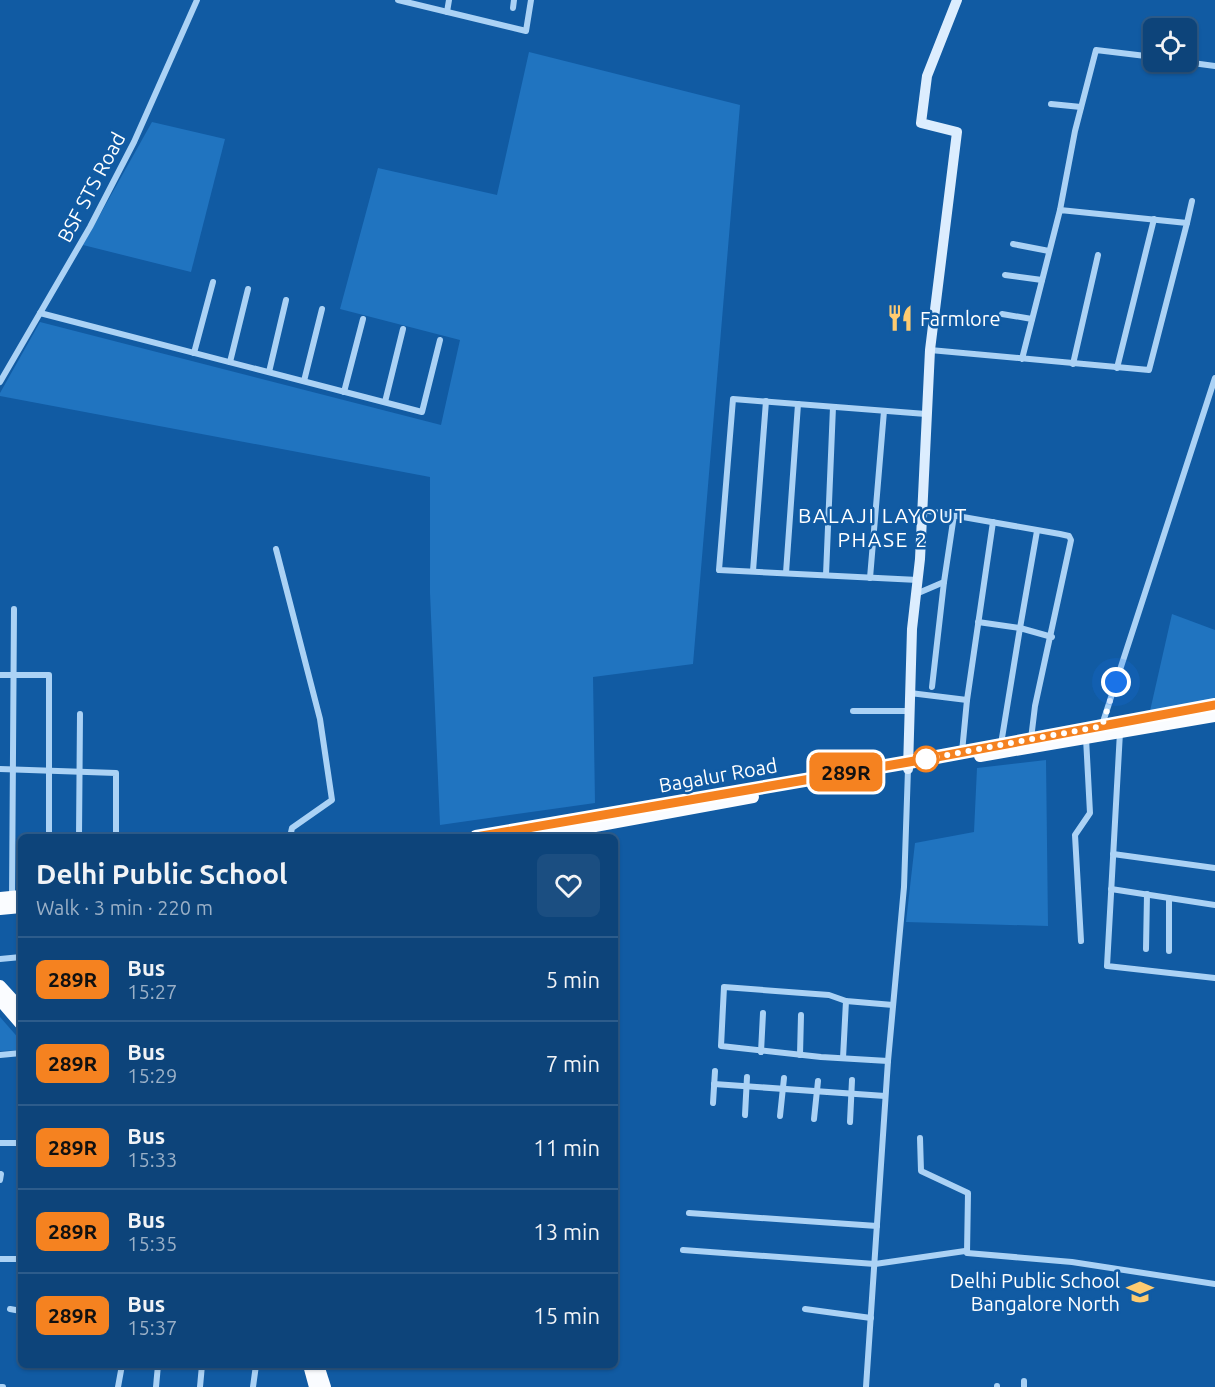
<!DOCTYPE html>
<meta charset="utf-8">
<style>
body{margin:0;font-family:Ubuntu,sans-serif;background:#1b4e81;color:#f1f3f6;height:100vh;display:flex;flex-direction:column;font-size:22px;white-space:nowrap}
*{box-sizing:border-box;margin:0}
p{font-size:20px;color:#9ab0c7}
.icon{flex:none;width:33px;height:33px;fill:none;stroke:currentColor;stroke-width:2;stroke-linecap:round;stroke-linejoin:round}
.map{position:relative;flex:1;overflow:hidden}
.sheet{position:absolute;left:18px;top:834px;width:600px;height:534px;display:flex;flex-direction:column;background:#0d447a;border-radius:9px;box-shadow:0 2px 4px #0004,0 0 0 2px #2d5c8b}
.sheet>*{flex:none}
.badge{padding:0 12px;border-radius:9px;font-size:21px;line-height:39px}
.fabs{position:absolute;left:1143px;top:18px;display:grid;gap:12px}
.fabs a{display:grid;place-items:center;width:54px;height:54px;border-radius:9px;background:#0d447a;box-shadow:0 2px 4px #0004,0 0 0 2px #2d5c8b;font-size:30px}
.you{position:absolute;width:30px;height:30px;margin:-15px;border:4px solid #fff;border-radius:50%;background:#1a73e8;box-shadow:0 0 0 9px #1a73e833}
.map>.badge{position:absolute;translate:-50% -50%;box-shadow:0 0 0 3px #fff}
.round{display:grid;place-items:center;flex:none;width:63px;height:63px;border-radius:9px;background:#1b4e81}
.summary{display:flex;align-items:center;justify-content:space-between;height:102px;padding:0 18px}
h1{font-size:28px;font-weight:700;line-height:45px}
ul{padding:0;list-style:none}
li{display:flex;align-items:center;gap:18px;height:84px;padding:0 18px;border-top:2px solid #2d5c8b}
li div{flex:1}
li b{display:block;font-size:22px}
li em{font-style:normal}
li .badge{min-width:66px;font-weight:700;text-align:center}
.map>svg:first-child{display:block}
.green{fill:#2074c0}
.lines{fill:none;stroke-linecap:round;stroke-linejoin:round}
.street{stroke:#abd2f5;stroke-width:6}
.secondary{stroke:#dcedfe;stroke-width:10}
.primary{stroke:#fafcff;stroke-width:12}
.line-casing{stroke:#fff;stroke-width:14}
.line{stroke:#f58220;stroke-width:9}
.walk{stroke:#fff;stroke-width:6;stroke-dasharray:0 10.8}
.stop-dot{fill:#fff;stroke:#f58220;stroke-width:3}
.labels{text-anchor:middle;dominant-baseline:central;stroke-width:5;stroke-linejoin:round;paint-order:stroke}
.street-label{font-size:20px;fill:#fff;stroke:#115ba3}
.poi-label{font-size:20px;fill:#fff;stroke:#115ba3;text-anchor:start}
.neighbourhood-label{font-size:21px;letter-spacing:1.5px;fill:#fff;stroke:#115ba3}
</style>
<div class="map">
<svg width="1215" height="1387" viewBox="0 0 1215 1387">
<rect width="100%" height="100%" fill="#115ba3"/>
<!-- green -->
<g class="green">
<polygon points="529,52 740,105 693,664 593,677 595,803 440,825 430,593 430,477 0,396 0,393 40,322 441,425 460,340 340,309 378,168 497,195"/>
<polygon points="152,122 225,139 191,272 83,245"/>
<polygon points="1172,614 1215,630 1215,699 1150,711"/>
<polygon points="1046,760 1048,926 906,922 915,843 974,832 977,768"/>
<polygon points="0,1017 21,1041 21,1050 0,1051"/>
</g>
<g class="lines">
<!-- street -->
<g class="street">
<polyline points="398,0 526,31 531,0"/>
<polyline points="513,8 514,0"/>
<polyline points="447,12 449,0"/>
<polyline points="1185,62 1215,66"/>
<polyline points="1051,104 1081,107"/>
<polyline points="1060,210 1075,131 1096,50 1154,57"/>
<polyline points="1187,223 1192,201"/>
<polyline points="1013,244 1049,251"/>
<polyline points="1005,275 1042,280"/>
<polyline points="40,313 422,412 440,340"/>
<polyline points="1002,314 1032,319"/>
<polyline points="930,350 1149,370 1187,223 1060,210 1022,359"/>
<polyline points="194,353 213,282"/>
<polyline points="230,362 248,289"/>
<polyline points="1073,364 1098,255"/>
<polyline points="1117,368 1154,219"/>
<polyline points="269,372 286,300"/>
<polyline points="304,381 322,309"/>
<polyline points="0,382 90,227 134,142 197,0"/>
<polyline points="344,392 363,319"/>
<polyline points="385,402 403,329"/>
<polyline points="923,510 1060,534 1069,536 1071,540 1035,706 1031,739"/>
<polyline points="276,549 320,719 332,800 292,828 290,837"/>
<polyline points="753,571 766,401"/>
<polyline points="786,573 798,404"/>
<polyline points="826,575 833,407"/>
<polyline points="870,578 884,411"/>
<polyline points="918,580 719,570 733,399 926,414"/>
<polyline points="916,594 944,582 954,515"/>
<polyline points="978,622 1020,628 1037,531"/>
<polyline points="0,675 49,675 49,837"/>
<polyline points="932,687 944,582"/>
<polyline points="910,693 967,700 993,522"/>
<polyline points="853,711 910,711"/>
<polyline points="1102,725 1215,378"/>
<polyline points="1120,732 1107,966 1215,978"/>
<polyline points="1001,744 1020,628 1052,637"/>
<polyline points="962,752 967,700"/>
<polyline points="0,769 116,773 116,837"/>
<polyline points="79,837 80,714"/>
<polyline points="1113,854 1215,868"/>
<polyline points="1111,889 1215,905"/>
<polyline points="12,897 14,609"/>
<polyline points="1081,941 1075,835 1090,813 1086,738"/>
<polyline points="1146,949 1147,894"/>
<polyline points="1169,951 1169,898"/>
<polyline points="0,959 21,957"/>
<polyline points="761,1052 763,1013"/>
<polyline points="0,1055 21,1053"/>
<polyline points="800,1055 801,1015"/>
<polyline points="843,1058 846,1001"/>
<polyline points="888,1061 821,1057 721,1046 724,987 829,995 846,1001 893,1005"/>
<polyline points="714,1084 885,1096"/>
<polyline points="713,1103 715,1071"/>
<polyline points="745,1115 747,1077"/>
<polyline points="780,1116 784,1078"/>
<polyline points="814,1119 818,1081"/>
<polyline points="850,1122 852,1080"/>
<polyline points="920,1138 921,1171 968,1193 967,1253 1072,1262 1215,1284"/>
<polyline points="0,1143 21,1143"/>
<polyline points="0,1180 1,1174"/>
<polyline points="689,1213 877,1226"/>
<polyline points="683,1250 875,1264 965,1251"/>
<polyline points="0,1259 21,1259"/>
<polyline points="10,1309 21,1311"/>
<polyline points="805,1309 871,1318"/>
<polyline points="0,1387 3,1387"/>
<polyline points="118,1387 122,1365"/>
<polyline points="156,1387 158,1365"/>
<polyline points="200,1387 202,1365"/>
<polyline points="253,1387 256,1365"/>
<polyline points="866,1387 888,1061 904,887 908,769"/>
<polyline points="997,1387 997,1386"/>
<polyline points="1024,1387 1024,1381"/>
</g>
<!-- secondary -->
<polyline class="secondary" points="908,769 912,629 920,559 930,350 957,132 921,123 927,76 957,0"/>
<!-- primary -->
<g class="primary">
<polyline points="980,756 1215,716"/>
<polyline points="476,837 909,762 1215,705"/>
<polyline points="535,837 753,797"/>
<polyline points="0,898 21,896"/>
<polyline points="0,909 21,907"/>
<polyline points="0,986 21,1009"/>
<polyline points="0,1000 21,1024"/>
<polyline points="309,1365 315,1387"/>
<polyline points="318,1365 325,1387"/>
</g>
</g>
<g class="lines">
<defs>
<polyline id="line" points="476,837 926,759 1215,705"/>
</defs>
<!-- line casing -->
<use href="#line" class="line-casing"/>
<!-- line -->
<use href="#line" class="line"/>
<!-- walk -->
<polyline class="walk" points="926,759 1102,726 1116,682"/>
</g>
<!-- icons -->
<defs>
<symbol id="restaurant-bare" viewBox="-9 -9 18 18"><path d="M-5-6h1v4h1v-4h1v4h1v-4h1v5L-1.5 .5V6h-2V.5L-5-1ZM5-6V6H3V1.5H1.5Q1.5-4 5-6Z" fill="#ffcb70" stroke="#115ba3" stroke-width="2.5" paint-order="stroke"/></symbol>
<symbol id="school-bare" viewBox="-9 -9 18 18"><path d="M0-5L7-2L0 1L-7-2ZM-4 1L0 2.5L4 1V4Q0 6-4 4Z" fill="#ffcb70" stroke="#115ba3" stroke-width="2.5" paint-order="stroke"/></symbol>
</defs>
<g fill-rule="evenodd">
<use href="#restaurant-bare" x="881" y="299" width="38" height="38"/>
<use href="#school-bare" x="1121" y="1273" width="38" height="38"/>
</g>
<!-- markers -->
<circle class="stop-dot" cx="926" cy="759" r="12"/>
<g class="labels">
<!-- street labels -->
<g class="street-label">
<text transform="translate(91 187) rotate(-62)">BSF STS Road</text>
<text transform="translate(718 775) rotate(-10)">Bagalur Road</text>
</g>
<!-- poi labels -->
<g class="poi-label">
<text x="920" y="318">Farmlore</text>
<text x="1120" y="1280" text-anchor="end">Delhi Public School<tspan x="1120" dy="23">Bangalore North</tspan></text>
</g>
<!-- neighbourhood labels -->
<g class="neighbourhood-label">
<text x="883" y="515">BALAJI LAYOUT<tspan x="883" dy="24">PHASE 2</tspan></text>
</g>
</g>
</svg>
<div class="fabs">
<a><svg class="icon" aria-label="locate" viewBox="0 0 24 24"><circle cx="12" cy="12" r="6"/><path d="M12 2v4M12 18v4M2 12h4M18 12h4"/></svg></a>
</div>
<div class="you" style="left:1116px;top:682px"></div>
<b class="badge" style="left:846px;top:772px;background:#f58220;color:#111">289R</b>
<section class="sheet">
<div class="summary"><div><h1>Delhi Public School</h1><p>Walk · 3 min · 220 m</p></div><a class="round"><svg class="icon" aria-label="heart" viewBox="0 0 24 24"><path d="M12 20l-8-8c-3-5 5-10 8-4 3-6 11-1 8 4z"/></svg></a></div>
<ul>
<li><span class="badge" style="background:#f58220;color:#111">289R</span><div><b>Bus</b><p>15:27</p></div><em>5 min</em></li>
<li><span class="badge" style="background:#f58220;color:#111">289R</span><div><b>Bus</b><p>15:29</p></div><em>7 min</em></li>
<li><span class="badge" style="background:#f58220;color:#111">289R</span><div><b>Bus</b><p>15:33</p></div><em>11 min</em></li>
<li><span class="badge" style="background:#f58220;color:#111">289R</span><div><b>Bus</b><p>15:35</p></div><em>13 min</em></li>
<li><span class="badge" style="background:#f58220;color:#111">289R</span><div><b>Bus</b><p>15:37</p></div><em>15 min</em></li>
</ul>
</section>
</div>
